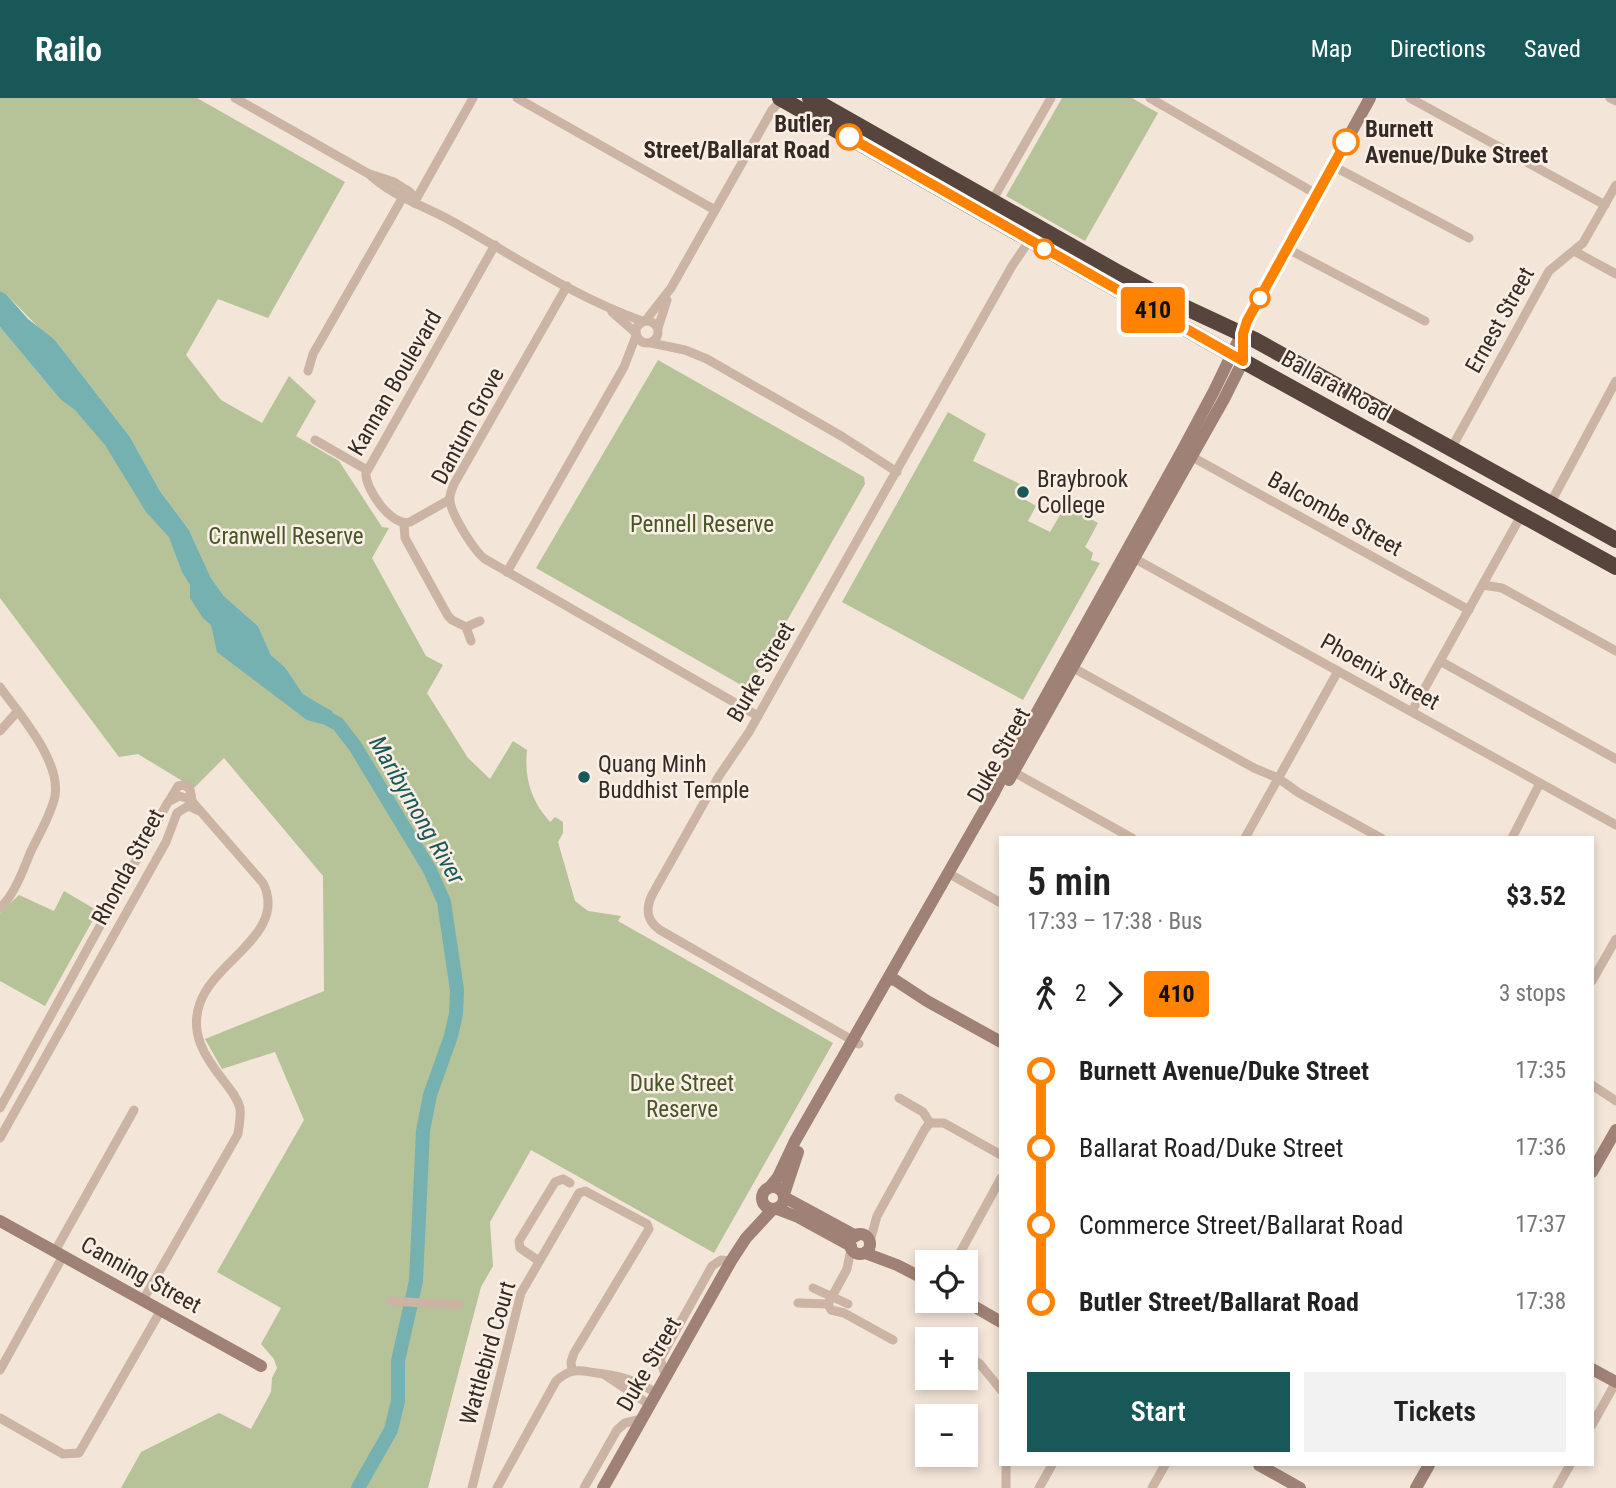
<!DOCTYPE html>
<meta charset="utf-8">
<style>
body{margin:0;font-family:"Roboto Condensed",sans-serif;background:#f2f2f2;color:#222;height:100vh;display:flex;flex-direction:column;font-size:26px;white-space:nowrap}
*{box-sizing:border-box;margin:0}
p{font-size:23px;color:#767676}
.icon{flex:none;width:38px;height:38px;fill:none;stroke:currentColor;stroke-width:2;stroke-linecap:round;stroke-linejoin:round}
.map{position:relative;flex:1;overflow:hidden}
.sheet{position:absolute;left:999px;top:738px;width:595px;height:630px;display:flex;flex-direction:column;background:#fff;border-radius:0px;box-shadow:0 4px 10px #0003}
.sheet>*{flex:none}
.badge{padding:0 14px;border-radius:5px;font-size:24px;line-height:46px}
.tools{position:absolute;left:915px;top:1152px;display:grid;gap:14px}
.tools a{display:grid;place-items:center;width:63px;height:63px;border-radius:0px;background:#fff;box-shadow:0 4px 10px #0003;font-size:35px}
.map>.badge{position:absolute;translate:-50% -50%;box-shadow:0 0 0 4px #fff}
.legs{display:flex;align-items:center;gap:10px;height:77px;padding:0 28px;font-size:23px}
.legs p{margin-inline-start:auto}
.headline{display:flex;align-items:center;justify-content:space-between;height:119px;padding:0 28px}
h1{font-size:38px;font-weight:600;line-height:52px}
.primary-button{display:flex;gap:14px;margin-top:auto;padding:14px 28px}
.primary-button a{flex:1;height:80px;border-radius:0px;background:#195859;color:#fff;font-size:28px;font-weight:600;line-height:80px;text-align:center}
.primary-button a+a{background:#f2f2f2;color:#222}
ul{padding:0 28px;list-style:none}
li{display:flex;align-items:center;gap:24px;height:77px;font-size:26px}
li i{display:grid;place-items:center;width:10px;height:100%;margin:0 9px;background:currentColor}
li i::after{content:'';width:18px;height:18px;margin:-9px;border:5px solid;border-radius:50%;background:#fff}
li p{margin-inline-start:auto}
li:first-child i{background:linear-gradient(#0000 50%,currentColor 0)}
li:last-child i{background:linear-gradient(currentColor 50%,#0000 0)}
header{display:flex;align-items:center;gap:42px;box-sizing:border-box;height:98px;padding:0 35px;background:#195859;color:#fff}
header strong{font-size:33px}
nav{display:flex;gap:38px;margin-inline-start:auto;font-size:24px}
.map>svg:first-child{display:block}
.green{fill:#b6c297}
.water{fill:#76b1b1}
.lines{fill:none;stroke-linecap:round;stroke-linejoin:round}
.river{stroke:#76b1b1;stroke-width:14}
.street{stroke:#cbb4a4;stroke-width:9}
.secondary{stroke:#9f8275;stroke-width:12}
.highway{stroke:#57443c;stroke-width:16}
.line-1-casing{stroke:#fff;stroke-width:16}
.line-1{stroke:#ff8200;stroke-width:10}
.stop-1-dot{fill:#fff;stroke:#ff8200;stroke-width:3.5}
.poi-dot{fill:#195859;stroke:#faefe5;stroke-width:2.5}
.labels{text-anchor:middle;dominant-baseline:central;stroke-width:5;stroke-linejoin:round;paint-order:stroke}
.stop-label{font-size:23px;font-weight:bold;fill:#362a26;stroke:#faefe5;text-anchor:end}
.street-label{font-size:23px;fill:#362a26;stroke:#faefe5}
.poi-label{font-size:23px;fill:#362a26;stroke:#faefe5;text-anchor:start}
.park-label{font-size:23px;fill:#475528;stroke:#faefe5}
.water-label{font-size:24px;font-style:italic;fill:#195859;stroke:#faefe5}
</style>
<header>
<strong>Railo</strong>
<nav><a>Map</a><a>Directions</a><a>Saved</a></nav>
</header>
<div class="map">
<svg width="1616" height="1390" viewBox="0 0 1616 1390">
<rect width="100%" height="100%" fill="#f3e5d8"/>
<!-- green -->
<g class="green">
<path d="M0,0H197L345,84L268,220L218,201L186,257L221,302L262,325L289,278L316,303L296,338L339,363L382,429L389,430L372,460L426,558L443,567L427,595L468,660L490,681L513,643L527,652C524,680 531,703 550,724L555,719L563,724V735L558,744L575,803L588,813L621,818L618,823L833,945L714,1155L531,1052L490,1124L493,1168L481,1189L428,1390H121L141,1354L219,1315L251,1331L271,1294L272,1280L277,1270L274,1261L261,1246L281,1210L217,1174L304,1022L275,954L222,971L205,941L324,893L323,778L224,660L194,690L138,656L119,659L0,500V229L60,301L86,310L280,592L332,613L303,596L285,569L271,557L258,528L224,498L211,480L189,432L160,393L130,339L55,242L45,236L6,196L0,193Z"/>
<polygon points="1062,0 1132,0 1158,15 1085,143 1006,98"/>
<polygon points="658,262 864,379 865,386 748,591 536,470"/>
<polygon points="948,314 986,336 973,363 1022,387 1017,397 1036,408 1028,423 1050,434 1066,407 1098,425 1085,449 1093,455 1091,462 1100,465 1023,602 842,504"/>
<polygon points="64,793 98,813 45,908 0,883 0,815 19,797 54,813"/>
</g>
<!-- water -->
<polygon class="water" points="0,193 6,196 28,221 55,242 130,339 160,393 189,432 211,480 224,498 258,528 271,557 285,569 303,596 332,613 338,626 321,626 307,622 217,554 211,527 203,520 190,500 190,487 182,474 169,439 146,414 105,347 75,312 60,301 0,229"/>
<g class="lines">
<!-- river -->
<polyline class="river" points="321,617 338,626 355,648 430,772 444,804 457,892 456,916 451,938 430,997 423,1033 416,1183 398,1263 398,1303 391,1332 358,1390"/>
<!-- street -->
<g class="street">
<path d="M235,0L369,76C392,98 420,106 448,121C511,156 574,199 642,223"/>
<polyline points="517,0 715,112"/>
<polyline points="1150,0 1318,97"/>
<polyline points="1410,0 1605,107"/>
<polyline points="1610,0 1616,3"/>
<polyline points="1333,68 1469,140"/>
<polyline points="370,76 394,84 411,95"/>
<polyline points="992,103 1051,0"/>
<polyline points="414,105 473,0"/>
<polyline points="1288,151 1425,223"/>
<polyline points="1574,153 1616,176"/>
<path d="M567,188L454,386C452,391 449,397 450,402C450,415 475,454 485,461L758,618"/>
<polyline points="612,214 636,235"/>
<polyline points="646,222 671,190 772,12 783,0"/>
<circle cx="647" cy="234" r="11"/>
<polyline points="658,230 667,202"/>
<polyline points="651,245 685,252 707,261 843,339 897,374"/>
<polyline points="308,273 313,256 407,92"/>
<polyline points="315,342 367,372"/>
<polyline points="1451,351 1549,173 1583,145 1616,87"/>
<polyline points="1187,356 1469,512"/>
<path d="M449,402L410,424C392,430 365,391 366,375L495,147"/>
<polyline points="1550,406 1616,283"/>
<polyline points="404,426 405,440 448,518 452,522 466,529"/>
<polyline points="1130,458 1616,727"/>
<polyline points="507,474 624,269 636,238"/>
<polyline points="1483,487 1502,490 1616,553"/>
<polyline points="471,543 466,529 480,523"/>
<polyline points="1440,563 1616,661"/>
<polyline points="1068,567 1254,670 1278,680 1299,695 1381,740"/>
<path d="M0,589C20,617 61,663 55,698C51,717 39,736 31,753C23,772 15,796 0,810"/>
<polyline points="1412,613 1522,416"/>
<polyline points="0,633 17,614"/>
<polyline points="1008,671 1132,740"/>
<polyline points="169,703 178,688 184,687 190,691 192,702"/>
<polyline points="1245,740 1338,573"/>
<polyline points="1512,740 1540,685"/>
<polyline points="948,775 1001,805"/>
<polyline points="1592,883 1616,841"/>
<path d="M859,946L660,832C647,823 645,812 652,797L719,678L749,634L1012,168L1031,140"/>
<polyline points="1592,987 1616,1003"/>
<polyline points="899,1000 923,1014 930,1025"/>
<path d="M0,1010L168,704L179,698L190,701L263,785C288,835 215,862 200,905C189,935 205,959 223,982C230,991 237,999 240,1010C241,1019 239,1028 238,1036L143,1202"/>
<polyline points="0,1040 166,744 177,715 188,708 199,713"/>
<polyline points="870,1143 877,1118 925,1031 930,1025 944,1025 1001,1057"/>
<polyline points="851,1151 847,1171 828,1206 831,1212 844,1215 893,1242"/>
<polyline points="55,1153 134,1012"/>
<polyline points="539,1163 520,1150 519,1143 555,1084 563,1081 570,1085"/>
<polyline points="955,1164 1001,1080"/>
<polyline points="813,1190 848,1206"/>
<polyline points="391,1203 459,1207"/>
<polyline points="798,1205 828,1206"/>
<polyline points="966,1257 980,1266 1001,1292"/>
<polyline points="0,1272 63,1158"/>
<polyline points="605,1277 650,1307"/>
<polyline points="666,1279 660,1261 712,1168 721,1162 731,1163"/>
<polyline points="0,1320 63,1356 79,1355 161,1212"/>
<polyline points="1592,1327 1616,1284"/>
<polyline points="472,1390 521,1195 579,1095 585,1093 647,1126 649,1131 574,1255 571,1264 572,1273"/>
<path d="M497,1390L556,1283C574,1267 582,1274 604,1276C625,1279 637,1284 657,1295"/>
<polyline points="584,1390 617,1332 625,1325 642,1321"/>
<polyline points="1006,1390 1006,1367"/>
<polyline points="1039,1390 1052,1367"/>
<polyline points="1152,1390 1165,1367"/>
<polyline points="1557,1390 1570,1367"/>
</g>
<!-- secondary -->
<g class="secondary">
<polyline points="1009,682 1224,301 1243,263 1243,236"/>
<polyline points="888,881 895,882 927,903 1001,944"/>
<polyline points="1592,1074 1616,1032"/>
<circle cx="773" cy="1100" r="11"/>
<polyline points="770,1089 778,1079 795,1043 994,695 1016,652 1182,353 1214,293 1254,210 1370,0"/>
<polyline points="784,1096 798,1054"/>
<polyline points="784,1099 856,1138"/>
<polyline points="777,1111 798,1119 851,1148"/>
<polyline points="0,1123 261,1268"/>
<circle cx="860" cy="1146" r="10"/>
<polyline points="865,1155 897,1167 928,1183"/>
<polyline points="963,1202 1001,1224"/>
<polyline points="1592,1271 1616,1284"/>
<polyline points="1259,1367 1300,1390"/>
<polyline points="603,1390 731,1163 746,1140 773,1111"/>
<polyline points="1416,1390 1429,1367"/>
</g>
<!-- highway -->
<g class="highway">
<polyline points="780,0 1243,263 1616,469"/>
<polyline points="810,0 1117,174 1165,200 1255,242 1616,442"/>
</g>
</g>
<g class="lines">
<defs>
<polyline id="line-1" points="849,39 1243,263 1243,236 1247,223 1346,44"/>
</defs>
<!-- line-1 casing -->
<use href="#line-1" class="line-1-casing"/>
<!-- line-1 -->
<use href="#line-1" class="line-1"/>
</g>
<!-- markers -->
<g class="stop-1-dot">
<circle cx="849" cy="39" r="12"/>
<circle cx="1346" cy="44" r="12"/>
<circle cx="1044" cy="151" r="9"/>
<circle cx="1260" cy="200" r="9"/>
</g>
<g class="poi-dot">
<circle cx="1023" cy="394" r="7"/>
<circle cx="584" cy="679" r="7"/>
</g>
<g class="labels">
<!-- stop labels -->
<g class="stop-label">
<text x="830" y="26">Butler<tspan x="830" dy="26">Street/Ballarat Road</tspan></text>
<text x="1365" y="31" text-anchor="start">Burnett<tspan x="1365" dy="26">Avenue/Duke Street</tspan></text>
</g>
<!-- street labels -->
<g class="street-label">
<text transform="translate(1500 222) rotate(-61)">Ernest Street</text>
<text transform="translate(395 285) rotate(-60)">Kannan Boulevard</text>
<text transform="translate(1336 288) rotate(29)">Ballarat Road</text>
<text transform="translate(468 328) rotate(-62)">Dantum Grove</text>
<text transform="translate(1335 416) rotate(29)">Balcombe Street</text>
<text transform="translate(761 574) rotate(-60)">Burke Street</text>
<text transform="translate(1380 574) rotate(29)">Phoenix Street</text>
<text transform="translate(999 657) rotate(-61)">Duke Street</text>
<text transform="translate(128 769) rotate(-62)">Rhonda Street</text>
<text transform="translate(141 1177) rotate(29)">Canning Street</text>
<text transform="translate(488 1255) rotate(-74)">Wattlebird Court</text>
<text transform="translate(649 1266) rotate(-60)">Duke Street</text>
</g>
<!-- poi labels -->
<g class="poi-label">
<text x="1037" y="381">Braybrook<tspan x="1037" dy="26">College</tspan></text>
<text x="598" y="666">Quang Minh<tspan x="598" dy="26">Buddhist Temple</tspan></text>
</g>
<!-- park labels -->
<g class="park-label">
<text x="702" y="426">Pennell Reserve</text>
<text x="286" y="438">Cranwell Reserve</text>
<text x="682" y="985">Duke Street<tspan x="682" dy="26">Reserve</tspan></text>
</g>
<!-- water labels -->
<g class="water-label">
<text transform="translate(417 712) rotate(60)">Maribyrnong River</text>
</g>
</g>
</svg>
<div class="tools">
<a><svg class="icon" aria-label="locate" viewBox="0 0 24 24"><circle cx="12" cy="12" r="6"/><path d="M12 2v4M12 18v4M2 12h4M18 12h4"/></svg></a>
<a>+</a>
<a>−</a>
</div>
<b class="badge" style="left:1153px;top:212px;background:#ff8200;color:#111">410</b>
<section class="sheet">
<div class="headline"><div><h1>5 min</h1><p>17:33 – 17:38 · Bus</p></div><b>$3.52</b></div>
<div class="legs"><svg class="icon" aria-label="walk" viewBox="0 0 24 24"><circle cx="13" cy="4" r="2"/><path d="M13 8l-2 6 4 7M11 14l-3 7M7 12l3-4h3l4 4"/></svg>2<svg class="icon" aria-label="forward" viewBox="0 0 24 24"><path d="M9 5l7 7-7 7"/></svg><b class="badge" style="background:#ff8200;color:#111">410</b><p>3 stops</p></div>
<ul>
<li><i style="color:#ff8200"></i><b>Burnett Avenue/Duke Street</b><p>17:35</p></li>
<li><i style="color:#ff8200"></i><span>Ballarat Road/Duke Street</span><p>17:36</p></li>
<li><i style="color:#ff8200"></i><span>Commerce Street/Ballarat Road</span><p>17:37</p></li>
<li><i style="color:#ff8200"></i><b>Butler Street/Ballarat Road</b><p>17:38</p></li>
</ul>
<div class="primary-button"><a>Start</a><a>Tickets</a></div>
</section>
</div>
